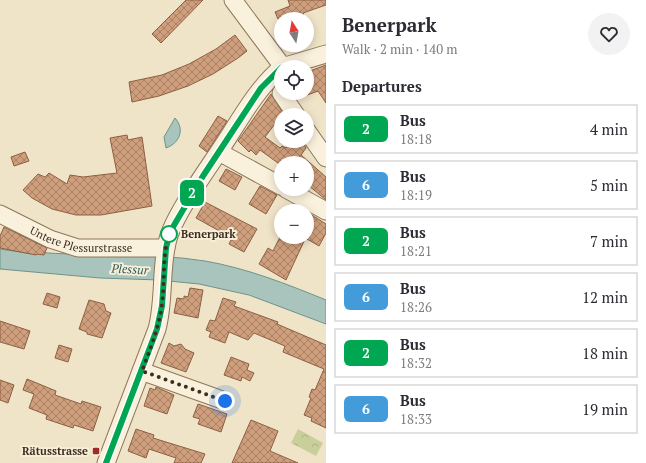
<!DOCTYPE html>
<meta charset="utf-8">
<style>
body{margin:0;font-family:"PT Serif",serif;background:#f2f2f3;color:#2b2b33;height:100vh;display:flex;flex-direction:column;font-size:15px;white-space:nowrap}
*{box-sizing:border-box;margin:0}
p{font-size:13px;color:#7c7c81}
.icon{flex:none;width:22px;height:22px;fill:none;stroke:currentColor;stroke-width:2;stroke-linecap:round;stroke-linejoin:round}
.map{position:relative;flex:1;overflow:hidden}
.sheet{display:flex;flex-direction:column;background:#fff;width:320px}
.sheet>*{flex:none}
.badge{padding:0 8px;border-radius:6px;font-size:14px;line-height:26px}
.needle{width:26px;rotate:349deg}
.fabs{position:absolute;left:274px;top:12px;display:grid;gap:8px}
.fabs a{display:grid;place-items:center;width:40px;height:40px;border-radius:50%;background:#fff;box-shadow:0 2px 10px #0003;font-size:20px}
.you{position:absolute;width:20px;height:20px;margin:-10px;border:3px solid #fff;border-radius:50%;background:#1a73e8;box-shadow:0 0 0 6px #1a73e833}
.map>.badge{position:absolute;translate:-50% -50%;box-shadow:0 0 0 2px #fff}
h2{padding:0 16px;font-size:15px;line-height:36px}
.round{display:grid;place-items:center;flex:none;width:42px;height:42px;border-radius:21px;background:#f2f2f3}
.summary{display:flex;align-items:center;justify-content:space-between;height:68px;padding:0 16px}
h1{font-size:19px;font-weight:800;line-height:30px}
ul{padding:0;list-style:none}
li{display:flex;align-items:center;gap:12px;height:50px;margin:0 8px 6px;padding:0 8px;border:2px solid #e1e1e2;border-radius:0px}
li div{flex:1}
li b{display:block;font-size:15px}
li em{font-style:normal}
li .badge{min-width:44px;font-weight:700;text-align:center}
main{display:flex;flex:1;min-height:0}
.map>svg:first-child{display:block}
.park{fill:url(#park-crowns)}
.water{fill:#a9c4bc;stroke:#6f938a}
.building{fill:url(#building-cross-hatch);stroke:#8d5f41}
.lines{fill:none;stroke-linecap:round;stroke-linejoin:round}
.minor-casing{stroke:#8d765c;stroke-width:19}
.minor{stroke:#faf1dc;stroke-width:17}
.line-casing{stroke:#fff;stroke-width:9}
.line{stroke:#00a651;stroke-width:6}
.walk{stroke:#3d2e20;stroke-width:4;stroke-dasharray:0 7.2}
.stop-dot{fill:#fff;stroke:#00a651;stroke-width:2}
.poi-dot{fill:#9e2a2b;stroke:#f7eed8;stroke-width:1.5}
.labels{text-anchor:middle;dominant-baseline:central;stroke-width:4;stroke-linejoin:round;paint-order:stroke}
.stop-label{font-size:11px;font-weight:bold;fill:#3d2e20;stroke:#f7eed8;text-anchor:start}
.street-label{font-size:11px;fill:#3d2e20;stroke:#f7eed8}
.poi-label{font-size:11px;font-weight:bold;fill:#3d2e20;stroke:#f7eed8;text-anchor:end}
.water-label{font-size:12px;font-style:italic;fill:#2f5d5a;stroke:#f7eed8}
</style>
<main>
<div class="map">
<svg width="326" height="463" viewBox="0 0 326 463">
<defs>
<pattern id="park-crowns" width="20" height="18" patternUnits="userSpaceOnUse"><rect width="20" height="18" fill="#c9cf9b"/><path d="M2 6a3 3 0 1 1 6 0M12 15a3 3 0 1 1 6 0" fill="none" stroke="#aeb285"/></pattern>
<pattern id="building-cross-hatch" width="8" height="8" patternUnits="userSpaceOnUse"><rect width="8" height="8" fill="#cf9f7d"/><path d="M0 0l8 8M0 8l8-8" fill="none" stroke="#a98266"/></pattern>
</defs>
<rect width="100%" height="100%" fill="#f0e4c8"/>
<!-- park -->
<polygon class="park" points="298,429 323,443 316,456 291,443"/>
<!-- water -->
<g class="water">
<path d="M175,118C185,129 180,143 166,148L164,137Z"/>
<path d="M0,249L33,254L34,252C91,257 149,252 205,261C246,268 287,284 326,300V324L249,295L199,284L159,280L100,278L0,269Z"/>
</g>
<!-- building -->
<g class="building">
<polygon points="186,0 203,0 161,43 152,34"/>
<polygon points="288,0 326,0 326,5 303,13 305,19 278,19 275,12 290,6"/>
<polygon points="235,35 247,51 238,58 213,74 188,86 159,96 132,102 129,82 162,75 189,64 216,49"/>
<polygon points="326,65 326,103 318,91 307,95 307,72"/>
<polygon points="271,94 283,113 265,137 280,148 282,146 286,148 291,141 302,141 306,148 301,155 326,177 326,200 308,185 313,181 307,176 307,163 278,163 260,150 256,155 251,150 249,152 238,141"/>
<polygon points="218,116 227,121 207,152 199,146"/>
<polygon points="127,135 128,140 142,137 152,206 101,215 76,215 52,209 32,198 23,190 38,174 45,177 49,173 67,184 70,175 83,177 117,173 110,138"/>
<polygon points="25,152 29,161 14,166 11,157"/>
<polygon points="226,169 242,177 235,190 219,181"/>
<polygon points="260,186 277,195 266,214 249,204"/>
<polygon points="205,202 257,229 244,252 229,244 232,238 196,218"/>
<polygon points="307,212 326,224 326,233 319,246 307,239"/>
<polygon points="4,227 47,248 44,255 37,254 36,255 0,248 0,236"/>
<polygon points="280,237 306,237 286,280 259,264 268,248 273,251"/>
<polygon points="190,288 203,290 198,318 174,313 177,298 184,299 184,296 188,297"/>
<polygon points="47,293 60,297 57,308 43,304"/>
<polygon points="223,298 236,302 234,306 278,322 277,324 326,345 326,428 311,421 312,418 304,415 311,398 309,397 312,389 315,390 324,369 283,352 285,346 254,333 248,340 229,332 225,343 209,337 211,332 206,330 210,320 215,321"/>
<polygon points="89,300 104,304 106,311 111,313 102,338 87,334 87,332 79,329"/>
<polygon points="0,321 30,331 24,349 0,342"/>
<polygon points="169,343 174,346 181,344 185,349 194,353 186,372 161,363"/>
<polygon points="59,345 72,349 68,362 55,358"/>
<polygon points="231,357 249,364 247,370 254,373 250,381 242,377 241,381 224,375"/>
<polygon points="27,379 56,391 55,395 81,404 82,401 101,407 93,431 74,425 73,428 46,419 47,415 29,408 34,394 23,390"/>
<polygon points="0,380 14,385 8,403 0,400"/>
<polygon points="156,387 174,395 167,414 144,406 150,388 155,390"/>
<polygon points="198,404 227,414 221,432 198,424 200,419 193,417"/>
<polygon points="251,420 278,431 270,451 298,463 232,463"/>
<polygon points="136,429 154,435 153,438 205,454 201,463 174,463 176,458 149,449 146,458 128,451"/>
</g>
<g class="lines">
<defs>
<g id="minor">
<polyline points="233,0 283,67"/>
<polyline points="282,67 326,54"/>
<polyline points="281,93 296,115"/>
<polyline points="307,131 326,158"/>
<polyline points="219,152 281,186"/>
<polyline points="286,189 326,211"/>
<path id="s1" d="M0,214L50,239L78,248H166"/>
<polyline points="141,371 225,401"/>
<path d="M106,463L157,329C165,299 160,267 168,239C174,216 204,174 218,153C238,124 254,91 281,68"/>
</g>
</defs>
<!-- minor casing -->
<use href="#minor" class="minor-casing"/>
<!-- minor -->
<use href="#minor" class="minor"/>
</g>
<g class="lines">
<defs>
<polyline id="line" points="106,463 157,329 162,306 166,248 170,232 203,176 261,88 281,68"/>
</defs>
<!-- line casing -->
<use href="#line" class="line-casing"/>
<!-- line -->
<use href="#line" class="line"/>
<!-- walk -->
<path class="walk" d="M169,234C162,256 165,281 162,304C159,328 150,349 142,371L225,401"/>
</g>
<!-- markers -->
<circle class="stop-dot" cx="169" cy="234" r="8"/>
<rect class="poi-dot" x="92" y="447" width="8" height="8" rx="2"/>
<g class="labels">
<!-- stop labels -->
<g class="stop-label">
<text x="181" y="234">Benerpark</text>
</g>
<!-- street labels -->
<g class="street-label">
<text stroke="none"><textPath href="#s1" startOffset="87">Untere Plessurstrasse</textPath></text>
</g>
<!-- poi labels -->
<g class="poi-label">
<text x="88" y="451">Rätusstrasse</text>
</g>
<!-- water labels -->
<g class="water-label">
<text transform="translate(130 269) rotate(3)">Plessur</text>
</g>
</g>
</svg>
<div class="fabs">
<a><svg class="needle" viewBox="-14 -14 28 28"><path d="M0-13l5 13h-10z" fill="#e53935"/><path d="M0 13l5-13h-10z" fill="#7c7c81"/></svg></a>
<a><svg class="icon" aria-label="locate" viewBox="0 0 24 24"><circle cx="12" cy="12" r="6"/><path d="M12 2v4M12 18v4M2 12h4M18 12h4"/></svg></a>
<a><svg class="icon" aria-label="layers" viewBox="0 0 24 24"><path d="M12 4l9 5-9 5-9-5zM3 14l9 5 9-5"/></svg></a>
<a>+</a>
<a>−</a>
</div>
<div class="you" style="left:225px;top:401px"></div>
<b class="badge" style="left:192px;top:193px;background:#00a651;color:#fff">2</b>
</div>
<section class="sheet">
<div class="summary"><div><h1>Benerpark</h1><p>Walk · 2 min · 140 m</p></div><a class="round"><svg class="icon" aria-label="heart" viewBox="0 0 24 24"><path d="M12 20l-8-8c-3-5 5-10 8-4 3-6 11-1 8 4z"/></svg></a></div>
<h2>Departures</h2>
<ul>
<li><span class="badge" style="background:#00a651;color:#fff">2</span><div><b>Bus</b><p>18:18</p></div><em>4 min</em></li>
<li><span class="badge" style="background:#439cd9;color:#fff">6</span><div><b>Bus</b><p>18:19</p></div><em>5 min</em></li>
<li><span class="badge" style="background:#00a651;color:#fff">2</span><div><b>Bus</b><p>18:21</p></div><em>7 min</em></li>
<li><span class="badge" style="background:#439cd9;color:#fff">6</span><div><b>Bus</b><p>18:26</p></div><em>12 min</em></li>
<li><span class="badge" style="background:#00a651;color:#fff">2</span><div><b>Bus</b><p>18:32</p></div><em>18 min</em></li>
<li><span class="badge" style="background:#439cd9;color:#fff">6</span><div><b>Bus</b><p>18:33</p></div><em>19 min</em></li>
</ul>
</section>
</main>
